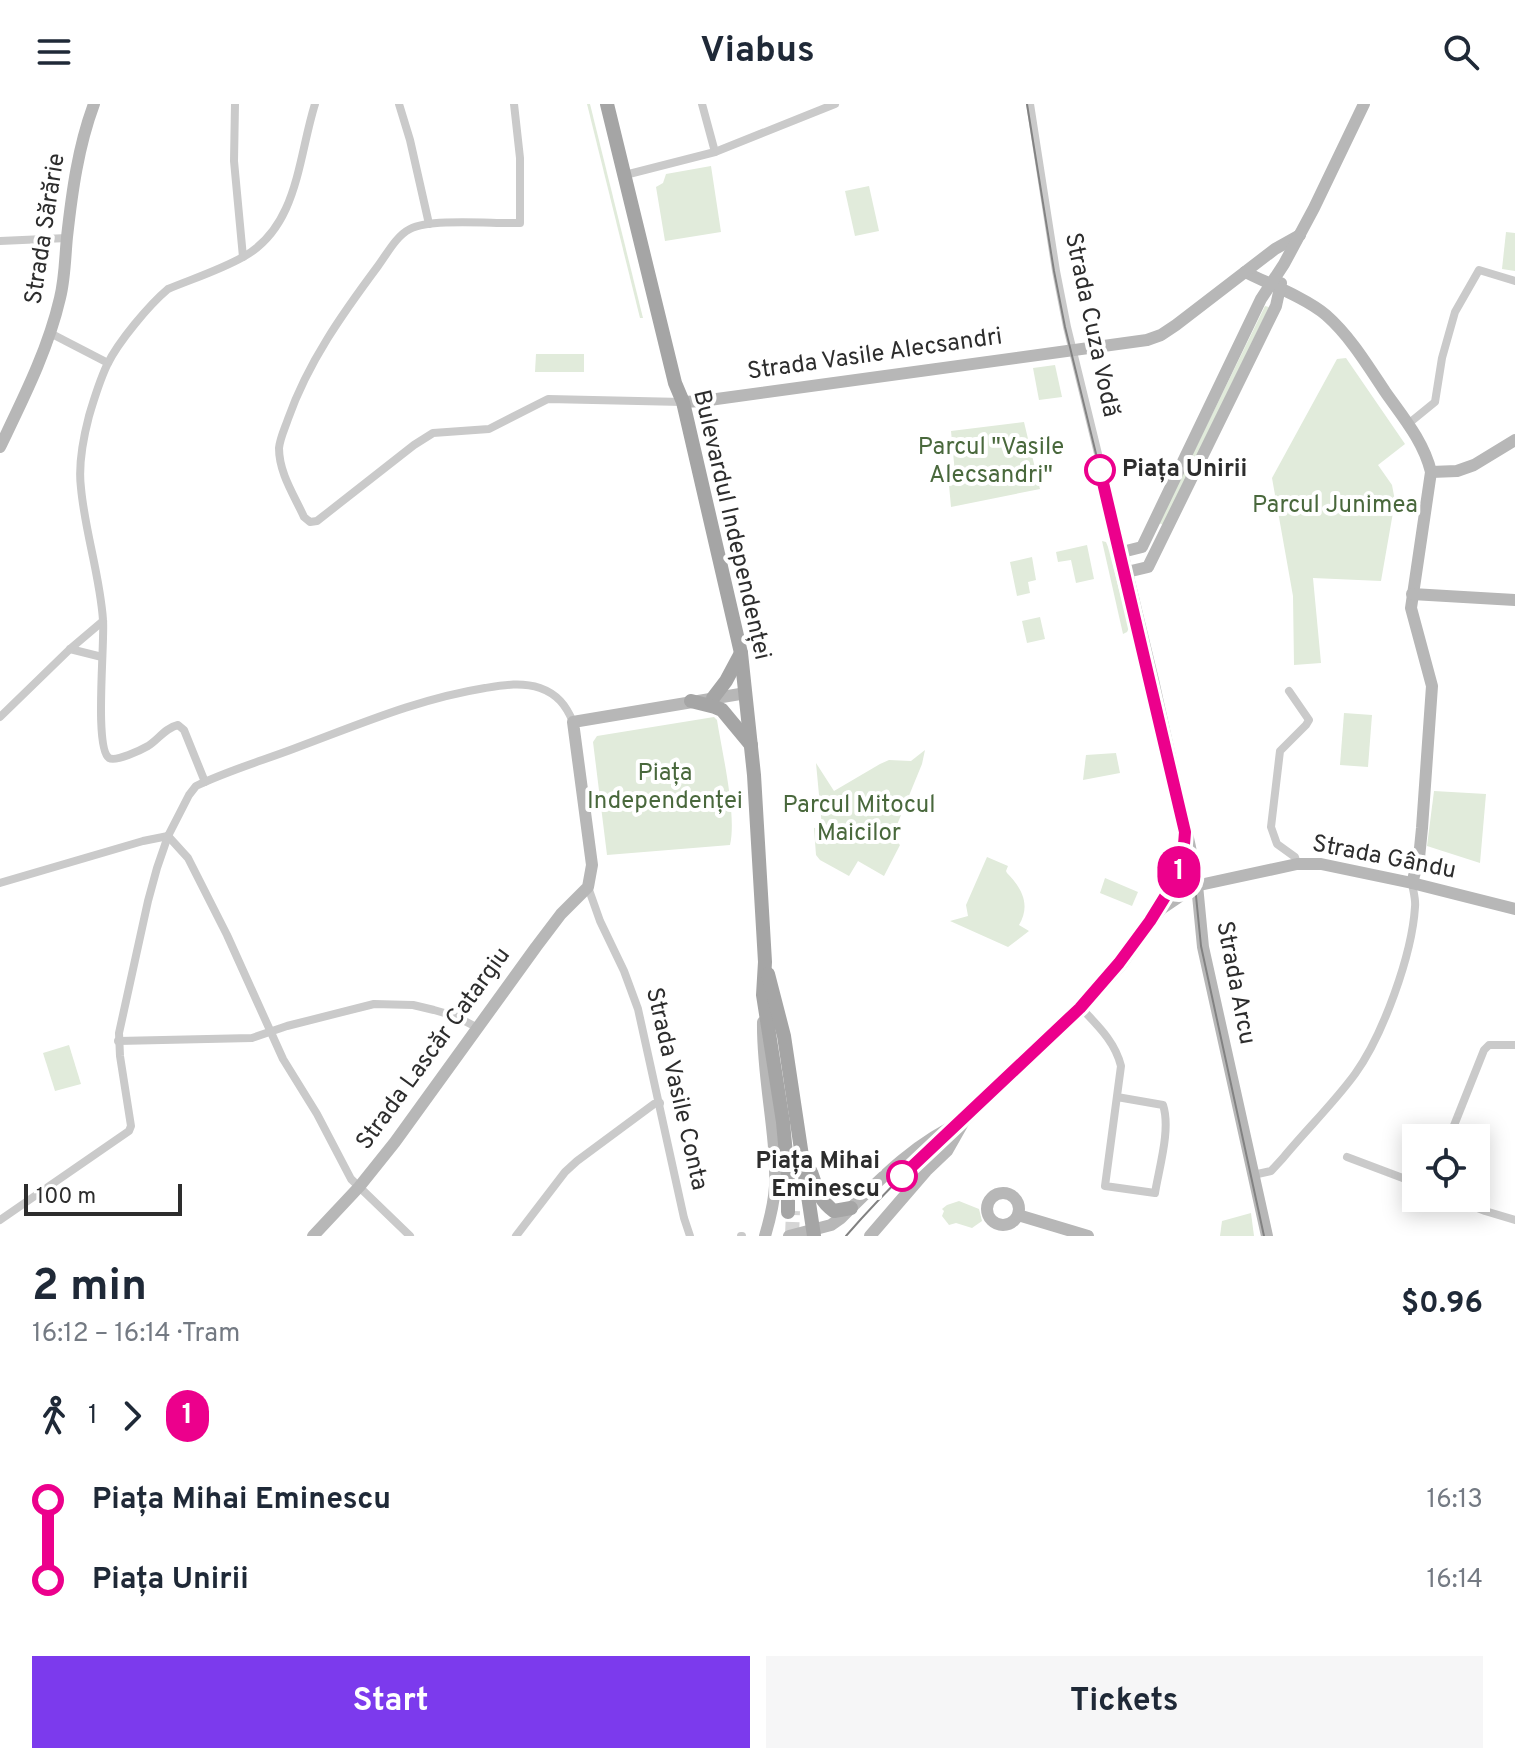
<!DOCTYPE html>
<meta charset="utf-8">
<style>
body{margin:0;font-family:Overpass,sans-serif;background:#f6f6f7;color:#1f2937;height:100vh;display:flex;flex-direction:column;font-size:30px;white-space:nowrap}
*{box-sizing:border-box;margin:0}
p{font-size:26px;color:#747a83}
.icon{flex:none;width:44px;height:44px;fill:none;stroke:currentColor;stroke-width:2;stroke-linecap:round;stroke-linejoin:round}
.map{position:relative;height:1132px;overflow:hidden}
.side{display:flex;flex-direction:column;background:#fff;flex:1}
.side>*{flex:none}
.badge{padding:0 16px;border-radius:26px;font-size:28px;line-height:52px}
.tools{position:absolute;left:1402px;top:1020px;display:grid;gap:16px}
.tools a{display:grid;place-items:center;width:88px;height:88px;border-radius:0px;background:#fff;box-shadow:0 4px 20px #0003;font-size:40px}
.scale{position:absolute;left:24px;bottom:20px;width:158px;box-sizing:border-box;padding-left:8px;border:4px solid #2d2d2d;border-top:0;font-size:22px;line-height:28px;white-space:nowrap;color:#2d2d2d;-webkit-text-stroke:6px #fff;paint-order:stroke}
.map>.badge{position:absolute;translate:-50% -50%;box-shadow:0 0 0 4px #fff}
.legs{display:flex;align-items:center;gap:12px;height:88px;padding:0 32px;font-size:26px}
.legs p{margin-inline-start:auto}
.overview{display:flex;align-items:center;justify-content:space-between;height:136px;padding:0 32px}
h1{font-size:44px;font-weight:700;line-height:60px}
.button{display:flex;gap:16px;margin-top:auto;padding:16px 32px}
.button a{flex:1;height:92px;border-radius:0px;background:#7c3aed;color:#fff;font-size:32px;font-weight:700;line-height:92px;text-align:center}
.button a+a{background:#f6f6f7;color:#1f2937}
ul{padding:0 32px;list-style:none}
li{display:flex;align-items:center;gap:28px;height:80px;font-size:30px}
li i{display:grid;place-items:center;width:12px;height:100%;margin:0 10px;background:currentColor}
li i::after{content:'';width:20px;height:20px;margin:-10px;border:6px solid;border-radius:50%;background:#fff}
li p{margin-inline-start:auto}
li:first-child i{background:linear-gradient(#0000 50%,currentColor 0)}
li:last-child i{background:linear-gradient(currentColor 50%,#0000 0)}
header{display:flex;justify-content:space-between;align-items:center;height:104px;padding:0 32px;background:#fff;font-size:36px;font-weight:700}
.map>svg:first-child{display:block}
.green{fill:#e1ebdb}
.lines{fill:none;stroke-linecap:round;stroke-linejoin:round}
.primary-tunnel{stroke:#d5d5d5;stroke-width:14;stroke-dasharray:14 7;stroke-linecap:butt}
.street{stroke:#cacaca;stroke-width:8}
.secondary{stroke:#b7b7b7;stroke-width:12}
.primary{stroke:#a5a5a5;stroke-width:14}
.tram{stroke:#828282;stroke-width:2}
.line-1-casing{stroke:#fff;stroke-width:18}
.line-1{stroke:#ec008c;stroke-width:12}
.stop-1-dot{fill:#fff;stroke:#ec008c;stroke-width:4}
.labels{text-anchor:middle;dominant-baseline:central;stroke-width:8;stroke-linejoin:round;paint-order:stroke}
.street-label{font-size:24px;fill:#2d2d2d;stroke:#fff}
.park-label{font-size:24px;fill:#49683c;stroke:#fff}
.stop-label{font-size:24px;font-weight:bold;fill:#2d2d2d;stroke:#fff;text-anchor:start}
</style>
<header><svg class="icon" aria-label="menu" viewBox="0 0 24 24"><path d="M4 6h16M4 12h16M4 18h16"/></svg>Viabus<svg class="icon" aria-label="search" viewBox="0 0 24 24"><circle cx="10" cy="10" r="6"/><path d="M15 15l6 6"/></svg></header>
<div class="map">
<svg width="1515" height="1132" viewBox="0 0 1515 1132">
<rect width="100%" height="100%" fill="#fff"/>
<!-- green -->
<g class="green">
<polygon points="587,0 590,0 643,214 640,214"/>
<polygon points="711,62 721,128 665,137 656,83 663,79 666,70"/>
<polygon points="869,82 879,127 855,132 845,87"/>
<polygon points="1506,128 1515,129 1515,167 1502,165"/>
<polygon points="1265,202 1269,203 1163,421 1159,419"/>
<polygon points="536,250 584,250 584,268 535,268"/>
<polygon points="1346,254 1405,340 1378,361 1392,381 1395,397 1381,477 1313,474 1321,559 1294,561 1293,492 1272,374 1337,255"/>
<polygon points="1055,261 1062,293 1039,296 1033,264"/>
<polygon points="1024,318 1040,385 951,403 949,381 956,380 951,327"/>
<polygon points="1102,437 1106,438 1108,443 1129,524 1127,528 1123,530"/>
<polygon points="1087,441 1094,475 1076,479 1071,456 1058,458 1056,448"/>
<polygon points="1032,453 1036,476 1028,478 1030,489 1017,492 1010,458"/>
<polygon points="1040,513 1045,535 1027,539 1022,517"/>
<polygon points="1344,609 1372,611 1368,663 1340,661"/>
<path d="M714,613L717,616C722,648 737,711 730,741L607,751L593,638L597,632Z"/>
<polygon points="925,646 922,660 892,733 900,741 884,772 858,757 849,772 820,756 816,751 814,724 822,723 816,659 834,687 880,660 889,656 911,657"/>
<polygon points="1116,649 1120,669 1083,676 1086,651"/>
<polygon points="1434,687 1486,690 1480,759 1427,742"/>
<path d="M987,753L1008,762L1006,767L1007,769C1022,784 1031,801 1019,821L1029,827L1008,843L950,817L968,812L966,801Z"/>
<polygon points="1105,774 1138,788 1132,802 1100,789"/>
<polygon points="69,941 81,980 55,987 43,949"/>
<polygon points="959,1097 979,1105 982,1117 972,1124 956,1119 949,1121 942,1112 944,1107 942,1105 947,1101"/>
<polygon points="1251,1109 1254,1132 1220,1132 1222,1117"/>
</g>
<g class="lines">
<!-- primary-tunnel -->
<polyline class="primary-tunnel" points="792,1132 793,1107"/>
<!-- street -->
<g class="street">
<polyline points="235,0 234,57 243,153"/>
<polyline points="399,0 410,36 429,120"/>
<path d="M514,0L520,54V119C493,120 432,114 410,125C396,132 387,150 378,162C343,209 308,258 288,315C285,324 280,334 279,344C279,369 294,391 304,413L310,418L317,417L414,341L433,329L489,325L548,295L683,298"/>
<polyline points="702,0 715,48"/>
<polyline points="1030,0 1056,167 1067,223 1122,448"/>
<polyline points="625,71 715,48 835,0"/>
<polyline points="0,137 67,134"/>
<polyline points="50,229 108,259"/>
<polyline points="1408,320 1435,298 1442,254 1455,208 1479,166 1515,177"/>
<polyline points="70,545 102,553"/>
<polyline points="1289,587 1309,616 1306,621 1280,647 1271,723 1277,740 1295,753 1297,760"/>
<polyline points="0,613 70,545 103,517"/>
<path d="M205,678L184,626L178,621C165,624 159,635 148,642C141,646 116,658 109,654C94,644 105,538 103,516C100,472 85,428 81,384C78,361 83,335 89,312C94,295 100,276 107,261C118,238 149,201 168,185C192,175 220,166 243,153C298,123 298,54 315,0"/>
<polyline points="168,732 188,754 227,831 283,955 317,1010 351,1075 410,1132"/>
<polyline points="0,779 143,737 168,732"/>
<polyline points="588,783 600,817 624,867 638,905 684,1114 690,1132"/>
<path d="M1082,905C1099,923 1115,938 1121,962L1105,1082L1155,1089C1159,1064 1171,1025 1163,1001L1117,993"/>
<polyline points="118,937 252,934 287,922 374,900 413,901 434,906 455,912 478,924"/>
<polyline points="1449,1034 1484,946 1489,941 1515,941"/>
<polyline points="1347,1053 1416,1079"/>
<path d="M1253,1071L1271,1067L1283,1054C1306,1026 1333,1000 1355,970C1383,931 1412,851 1415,803C1416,795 1413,787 1412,779"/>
<polyline points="1453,1094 1485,1107 1515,1116"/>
<path d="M0,1116L129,1027L131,1022L120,952L119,929L148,797L157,764L168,732L189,691L196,682C227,667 261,657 293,645C358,621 417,595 485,584C504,581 522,578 540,584C557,590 566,601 573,618"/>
<polyline points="516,1132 565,1068 577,1057 654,1000 660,999"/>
<polyline points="741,1132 742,1132"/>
</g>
<!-- secondary -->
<g class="secondary">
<path d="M1245,168C1269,180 1306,194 1326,211C1350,232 1368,262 1386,289C1403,313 1424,338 1431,368L1411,504L1432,582L1422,724L1419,754L1412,779"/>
<polyline points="683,298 702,297 1147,236 1161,231 1176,221 1275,145 1300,131"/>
<path d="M0,343C23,295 48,246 60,194C65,174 65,153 67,133C72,88 78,43 94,0"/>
<polyline points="1431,368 1457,367 1474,361 1515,336"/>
<polyline points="1127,468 1148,463 1276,202 1281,179"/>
<polyline points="1412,490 1515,496"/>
<polyline points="1161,805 1162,796 1177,765 1184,729"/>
<path d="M763,918C762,973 777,1028 775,1082C774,1100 770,1115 765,1132"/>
<circle cx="1003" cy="1105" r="16"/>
<polyline points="1018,1111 1088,1132"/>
<polyline points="313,1132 359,1083 395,1038 536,843 561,810 588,783 592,761 573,618 746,589"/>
<path d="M789,1132L831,1121L841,1114C878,1077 915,1038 964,1017"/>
<polyline points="870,1132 926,1067 947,1047 964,1017 1082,905 1121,861 1161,805 1195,782 1297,760 1321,760 1412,779 1515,805"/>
<polyline points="1267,1132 1203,843 1197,781 1190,743 1153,576 1122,448 1142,443 1261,195 1284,160 1314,104 1364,0"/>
</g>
<!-- primary -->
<g class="primary">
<polyline points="607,0 675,279 683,298 741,549 754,671 765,858 763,891 783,1018 788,1072 788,1108"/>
<polyline points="713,594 726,577 741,549"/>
<polyline points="691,597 715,603 722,606 751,641"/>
<polyline points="768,870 784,932 814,1132"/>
<path d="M811,1068C817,1085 819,1096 834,1107L851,1104"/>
</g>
<!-- tram -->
<g class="tram">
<polyline points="1027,0 1054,167 1065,223 1144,546 1185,728 1195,782 1201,842 1264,1132"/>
<path d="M846,1132C916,1050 1003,983 1079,906C1100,884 1119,859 1137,835C1158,806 1179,779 1185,744"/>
</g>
</g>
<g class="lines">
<defs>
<polyline id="line-1" points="902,1072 1080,904 1119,859 1150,817 1176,775 1183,753 1185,728 1100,366"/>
</defs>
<!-- line-1 casing -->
<use href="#line-1" class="line-1-casing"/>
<!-- line-1 -->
<use href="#line-1" class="line-1"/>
</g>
<!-- markers -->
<g class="stop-1-dot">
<circle cx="1100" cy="366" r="14"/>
<circle cx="902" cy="1072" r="14"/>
</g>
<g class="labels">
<!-- street labels -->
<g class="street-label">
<text transform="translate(46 125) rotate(-81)">Strada Sărărie</text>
<text transform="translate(1091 221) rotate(78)">Strada Cuza Vodă</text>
<text transform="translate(875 251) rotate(-8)">Strada Vasile Alecsandri</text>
<text transform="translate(731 421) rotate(77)">Bulevardul Independenței</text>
<text transform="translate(1384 754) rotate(11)">Strada Gându</text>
<text transform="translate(1235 879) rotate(79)">Strada Arcu</text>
<text transform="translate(434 945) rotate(-54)">Strada Lascăr Catargiu</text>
<text transform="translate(676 985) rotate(77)">Strada Vasile Conta</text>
</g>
<!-- park labels -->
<g class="park-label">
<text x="991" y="344">Parcul "Vasile<tspan x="991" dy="28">Alecsandri"</tspan></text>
<text x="1335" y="402">Parcul Junimea</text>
<text x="665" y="670">Piața<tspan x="665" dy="28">Independenței</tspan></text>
<text x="859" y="702">Parcul Mitocul<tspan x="859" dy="28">Maicilor</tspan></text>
</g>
<!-- stop labels -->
<g class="stop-label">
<text x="1122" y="366">Piața Unirii</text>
<text x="880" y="1058" text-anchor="end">Piața Mihai<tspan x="880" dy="28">Eminescu</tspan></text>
</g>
</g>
</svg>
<div class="tools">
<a><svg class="icon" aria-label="locate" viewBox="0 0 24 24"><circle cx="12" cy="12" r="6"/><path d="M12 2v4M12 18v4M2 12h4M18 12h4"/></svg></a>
</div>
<div class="scale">100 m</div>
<b class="badge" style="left:1179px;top:768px;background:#ec008c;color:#fff">1</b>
</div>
<section class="side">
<div class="overview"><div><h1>2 min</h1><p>16:12 – 16:14 · Tram</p></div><b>$0.96</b></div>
<div class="legs"><svg class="icon" aria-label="walk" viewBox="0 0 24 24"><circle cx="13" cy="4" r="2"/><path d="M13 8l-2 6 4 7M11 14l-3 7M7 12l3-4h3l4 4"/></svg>1<svg class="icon" aria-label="forward" viewBox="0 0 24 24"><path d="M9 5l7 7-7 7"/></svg><b class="badge" style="background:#ec008c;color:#fff">1</b></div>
<ul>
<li><i style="color:#ec008c"></i><b>Piața Mihai Eminescu</b><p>16:13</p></li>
<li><i style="color:#ec008c"></i><b>Piața Unirii</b><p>16:14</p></li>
</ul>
<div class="button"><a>Start</a><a>Tickets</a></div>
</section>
